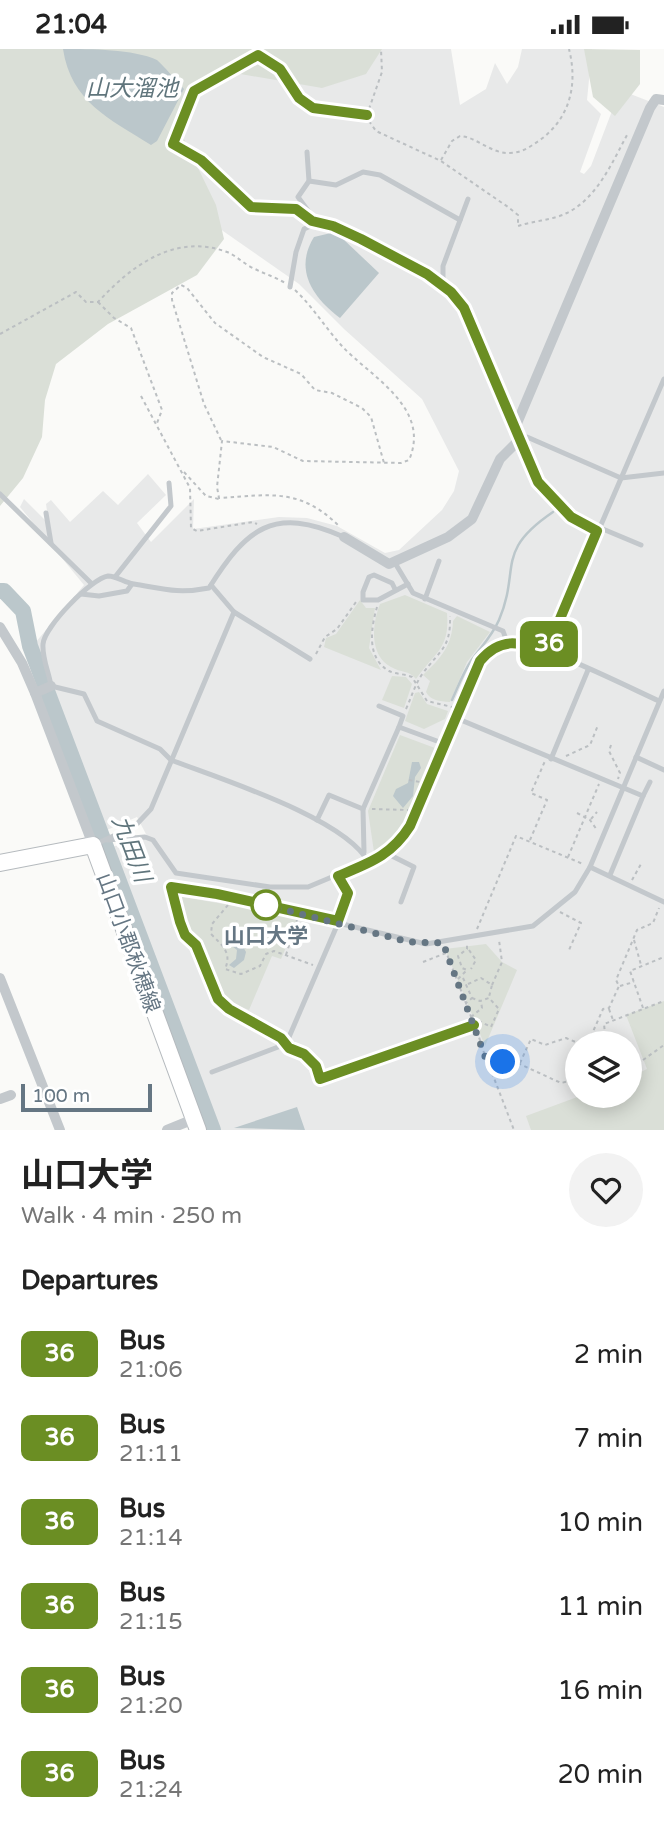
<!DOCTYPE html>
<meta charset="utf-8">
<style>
body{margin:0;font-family:"Varela Round","Noto Sans JP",sans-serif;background:#f2f2f2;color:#222;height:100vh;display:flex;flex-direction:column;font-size:26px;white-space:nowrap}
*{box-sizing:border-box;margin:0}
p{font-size:23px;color:#767676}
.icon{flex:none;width:38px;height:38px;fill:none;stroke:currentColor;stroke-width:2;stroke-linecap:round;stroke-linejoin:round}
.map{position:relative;height:1081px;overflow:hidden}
.panel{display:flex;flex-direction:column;background:#fff;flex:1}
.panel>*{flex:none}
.badge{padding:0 14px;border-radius:10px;font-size:24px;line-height:46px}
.buttons{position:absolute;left:565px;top:982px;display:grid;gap:14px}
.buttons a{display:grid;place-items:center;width:77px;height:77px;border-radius:50%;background:#fff;box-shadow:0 4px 18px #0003;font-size:35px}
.scale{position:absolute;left:21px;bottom:18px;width:131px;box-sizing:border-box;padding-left:7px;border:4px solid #657683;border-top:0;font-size:19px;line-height:24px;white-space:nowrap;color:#657683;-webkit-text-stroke:5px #fff;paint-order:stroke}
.you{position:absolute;width:35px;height:35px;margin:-18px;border:5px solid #fff;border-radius:50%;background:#1a73e8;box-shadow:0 0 0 10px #1a73e833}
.map>.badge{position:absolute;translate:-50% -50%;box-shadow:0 0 0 4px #fff}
h2{padding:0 21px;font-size:26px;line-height:63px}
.round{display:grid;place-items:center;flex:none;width:74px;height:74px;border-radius:37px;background:#f2f2f2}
.headline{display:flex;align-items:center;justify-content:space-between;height:119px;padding:0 21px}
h1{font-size:33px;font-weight:700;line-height:52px}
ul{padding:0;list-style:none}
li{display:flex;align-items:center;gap:21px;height:84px;padding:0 21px}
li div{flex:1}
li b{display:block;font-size:26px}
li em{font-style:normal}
li .badge{min-width:77px;font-weight:700;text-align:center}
.status{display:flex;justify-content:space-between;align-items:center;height:49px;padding:0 35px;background:#fff;direction:ltr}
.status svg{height:19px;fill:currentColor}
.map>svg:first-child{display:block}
.built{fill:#e8e9e9;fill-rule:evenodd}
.green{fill:#dadfd7}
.water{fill:#bbc7cb}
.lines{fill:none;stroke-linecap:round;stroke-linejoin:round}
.stream{stroke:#bbc7cb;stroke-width:2.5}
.river{stroke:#bbc7cb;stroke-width:16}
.primary-casing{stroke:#b5babe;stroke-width:18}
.path{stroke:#bbbfc2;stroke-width:2;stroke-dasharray:3.5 3.5;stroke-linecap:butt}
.lane{stroke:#c3c8cc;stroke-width:5}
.street{stroke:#c3c8cc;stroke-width:10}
.primary{stroke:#fff;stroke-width:16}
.line-casing{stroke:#fff;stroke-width:16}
.line{stroke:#6b8e23;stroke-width:10}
.walk{stroke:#657683;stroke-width:7;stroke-dasharray:0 12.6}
.stop-dot{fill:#fff;stroke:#6b8e23;stroke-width:3.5}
.labels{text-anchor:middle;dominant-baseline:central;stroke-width:7;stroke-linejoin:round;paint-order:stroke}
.stop-label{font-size:21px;font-weight:bold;fill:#657683;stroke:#fff}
.street-label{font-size:21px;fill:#657683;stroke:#fff}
.water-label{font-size:23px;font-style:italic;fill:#60757c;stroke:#fff}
</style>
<div class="status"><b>21:04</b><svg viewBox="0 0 49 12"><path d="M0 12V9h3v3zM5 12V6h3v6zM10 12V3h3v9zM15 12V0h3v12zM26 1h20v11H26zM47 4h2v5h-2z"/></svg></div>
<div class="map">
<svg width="664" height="1081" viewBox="0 0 664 1081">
<rect width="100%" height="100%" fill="#fafaf8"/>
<!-- built -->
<path class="built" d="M33,0H451L460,56L486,40L495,14L507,35L518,18L522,0H592L587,51L601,65L580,123L584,125L591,117L620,41L664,58V1081H219L112,798L147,787L137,768L107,781L55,655L35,594L84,536L20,458L24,450L49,475L46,455L51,451L70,473L103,442L118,456L148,425L166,446L137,474L151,493L194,450L193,480L279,468L307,469L337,477L385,504L399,501L442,461L454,442L459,422L422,350L344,280L299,235L213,175ZM578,994H630V1046H578Z"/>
<!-- green -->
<g class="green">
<polygon points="0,0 382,0 366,25 322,39 229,23 203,36 183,88 216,156 224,190 197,226 108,275 56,315 45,351 42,388 23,429 0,457"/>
<polygon points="584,0 640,1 640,35 615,67 593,48"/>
<path d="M405,546L447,564C450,600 435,603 416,630C409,621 401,624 391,618C369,606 372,575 380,555Z"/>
<polygon points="360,551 366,559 375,559 369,599 381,621 324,598 326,589 336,585"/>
<path d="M457,567L490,583L467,613L450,653C439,652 431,652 426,643L430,632L423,626C441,609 452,597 453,572Z"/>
<polygon points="392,627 406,628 412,635 404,659 382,651"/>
<polygon points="419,643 427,655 448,662 445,670 424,680 405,672 415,644"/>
<path d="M400,686L435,699C423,731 410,791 374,803L368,762Z"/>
<polygon points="177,847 299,868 281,910 272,907 249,961 222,950 202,896 186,876"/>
<polygon points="486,895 502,913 517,921 485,997 445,900"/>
<polygon points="664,952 664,1081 531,1081 526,1067 580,1047 630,1046 630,1028 647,1020 626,966"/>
</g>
<!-- water -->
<g class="water">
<path d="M63,0C91,0 133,0 157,11C166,19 175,31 184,40L157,92L151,96C110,70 71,53 63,0Z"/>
<path d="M331,184L342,189L379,224L340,269C312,248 294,220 314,188Z"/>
<polygon points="412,713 419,713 421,719 415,728 413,747 403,759 393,747 396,740 408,734"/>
<polygon points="229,884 236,885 246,903 244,911 234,919 229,916 236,910 237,901 223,890"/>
<polygon points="297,1058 305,1081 234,1079"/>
</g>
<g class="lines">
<!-- stream -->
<path class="stream" d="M452,651C458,638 463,624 471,612C481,598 492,587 499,571C521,519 494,503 553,463"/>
<!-- river -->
<polyline class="river" points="0,542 4,542 23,562 30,597 213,1081"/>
<defs>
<polyline id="primary" points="0,814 93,796 198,1081"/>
</defs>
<!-- primary casing -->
<use href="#primary" class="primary-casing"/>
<!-- path -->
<g class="path">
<polyline points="369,60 382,23 381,0"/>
<path d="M369,72L376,82L441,112L508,158L518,166V177C533,172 553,171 567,164C597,149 612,114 627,86"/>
<path d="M441,111L452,92L460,87C477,88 491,105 510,104C522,104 531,97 540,91C570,69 578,36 569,0"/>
<path d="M295,241C313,258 325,278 341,296C369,327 432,358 409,411L401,414L303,412L273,398L222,392L217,438L219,449C270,446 300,438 340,478"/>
<polyline points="98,253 114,269 131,279 162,361 157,374"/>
<path d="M0,285L76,243L86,253H98C132,216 175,184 227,203C237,207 245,216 255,220C265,225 275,228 285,234"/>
<polyline points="141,347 190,439 191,479 197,482 253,473 257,475"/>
<polyline points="221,391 204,355 172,251 172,244 181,236 187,239 215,274 263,308 301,325 315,341 332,344 362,359 371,368 384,414"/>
<polyline points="184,423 206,447 219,450"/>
<path d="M377,558C371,579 366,609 389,622C395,625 405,625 412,628L427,652L452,658"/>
<polyline points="316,605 325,588 337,580 356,553"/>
<path d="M406,660C412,647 415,635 423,624C440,601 451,599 450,567"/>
<polyline points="611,696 609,702 620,724 618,730"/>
<polyline points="566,707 590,696 598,676"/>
<polyline points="409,731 420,733"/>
<polyline points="372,760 408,761"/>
<polyline points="577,764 590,771 597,781"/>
<polyline points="591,770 597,763"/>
<polyline points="530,791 547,751 531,744 545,712"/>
<polyline points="568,808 599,735"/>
<polyline points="632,831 641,815"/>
<path d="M228,856L212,875L211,885C223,897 232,904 225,920L241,925L260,917L266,905L274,902L313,916"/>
<polyline points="560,863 581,874 569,901"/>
<polyline points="477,880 516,787 583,815"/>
<polyline points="634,891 641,916"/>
<polyline points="445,900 472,970"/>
<polyline points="469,901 476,911 471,920"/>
<polyline points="286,906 297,871"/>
<polyline points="423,913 446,904"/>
<polyline points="463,929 472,949 466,954"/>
<polyline points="458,930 467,921 462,919 458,907 467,900 467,894"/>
<polyline points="468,935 481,929 492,936 489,948"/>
<polyline points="492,936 502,913 499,891"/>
<polyline points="620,937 634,933"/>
<polyline points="472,949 480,952 489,949 499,960 491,978 479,972"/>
<polyline points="643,959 630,922 664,908"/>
<polyline points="609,960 613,971"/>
<polyline points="471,968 482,959 481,952"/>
<polyline points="477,982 486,1010 491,1013 511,1011 561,1034 578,1030"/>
<polyline points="588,994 603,960 609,959 619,937 616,931 637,881 653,874 659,859"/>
<polyline points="606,994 604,975 664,952"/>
<polyline points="487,1011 514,1081"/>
<polyline points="643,1011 664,996"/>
<polyline points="520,1014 531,990 545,996 566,989 578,994"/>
</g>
<!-- lane -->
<g class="lane">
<polyline points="367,66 313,59 299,49 280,20 258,6 194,42 173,95 201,111 251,158 296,160 312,172 333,177 394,207"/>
<polyline points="309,132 336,136 363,123 380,126 460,171"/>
<polyline points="443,237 443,217 468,150"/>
<polyline points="290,238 296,203 304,180 317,174 298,148 309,132 307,103"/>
<polyline points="519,391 527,388 621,429 664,424"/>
<path d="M532,423C547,451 569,467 597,482"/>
<polyline points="0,445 91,534"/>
<polyline points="46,464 51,494"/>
<polyline points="598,478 641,496"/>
<path d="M344,488C273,456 246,480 209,539C178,545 164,540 134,535C125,534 117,527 108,527C92,529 44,578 43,595C42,610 49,623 51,637L84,645L97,672L160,700L171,711C220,730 346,769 369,814"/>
<polyline points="395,514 413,544 503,582 507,593"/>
<polyline points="115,528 171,457 169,434"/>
<polyline points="211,536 234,563"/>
<polyline points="395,540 392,534 374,526 369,528 363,543 363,551 378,551 408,535"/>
<polyline points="81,545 99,547 127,542 132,535"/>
<polyline points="425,550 439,512"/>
<polyline points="546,603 664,330"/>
<polyline points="379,657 403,667 399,678"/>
<polyline points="456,669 643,747 610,826"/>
<polyline points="636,708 664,721"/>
<polyline points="551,710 588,621"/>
<polyline points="643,747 650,733"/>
<polyline points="363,760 399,678 445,695"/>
<polyline points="317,771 329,746 363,760 364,803"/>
<path d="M107,791L145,788L153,791L176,824L270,838H308L382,807L398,796L410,777L480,612C487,603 494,595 506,593C532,589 630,639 659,652"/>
<polyline points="96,795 135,777 151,760 234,563 310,610"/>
<polyline points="386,804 414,818 401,853"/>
<polyline points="590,818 664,853"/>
<polyline points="474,976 320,1030 315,1017 304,1005 289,999 281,989 229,960 218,950 196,896 185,886 174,860 171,838 217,845 426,895 533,877 575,843 590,818 664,642"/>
<polyline points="212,1023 286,995 348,851 346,837 338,827"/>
</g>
<!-- street -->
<g class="street">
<path d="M394,207C421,222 445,235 464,259L532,423"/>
<polyline points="515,379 650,59 656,50 664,51"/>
<polyline points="344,488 389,515 448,488 472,470 500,410 518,392"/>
<polyline points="0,578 22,614 35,644 93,796"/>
<polyline points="35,644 51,637"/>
<polyline points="0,929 60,1081"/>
<polyline points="0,1050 11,1046"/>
<polyline points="167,1081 194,1070"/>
</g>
<!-- primary -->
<use href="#primary" class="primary"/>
</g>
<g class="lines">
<defs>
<path id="line" d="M367,66L313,59L299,49L280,20L258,6L194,42L173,95L201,111L251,158L296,160L312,172L333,177L361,190L427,225L451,243L464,259L538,433L571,468L597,482L546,603C519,592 500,588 480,612L410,777C391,807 369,814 338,827L348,844L338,872L217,845L171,838L180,873L185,886L196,896L218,950L229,960L281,989L289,999L304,1005L316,1017L320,1030L474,976"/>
</defs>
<!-- line casing -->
<use href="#line" class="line-casing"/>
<!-- line -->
<use href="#line" class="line"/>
<!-- walk -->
<polyline class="walk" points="266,856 409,893 443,894 486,1010 495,1015 503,1013"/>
</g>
<!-- markers -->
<circle class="stop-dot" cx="266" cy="856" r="14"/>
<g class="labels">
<!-- stop labels -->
<g class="stop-label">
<text x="266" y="887">山口大学</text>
</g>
<!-- street labels -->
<g class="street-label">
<text transform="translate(128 894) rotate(70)">山口小郡秋穂線</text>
</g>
<!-- water labels -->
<g class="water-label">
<text x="132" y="40">山大溜池</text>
<text transform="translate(131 800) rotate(69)">九田川</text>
</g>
</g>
</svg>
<div class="buttons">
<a><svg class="icon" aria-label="layers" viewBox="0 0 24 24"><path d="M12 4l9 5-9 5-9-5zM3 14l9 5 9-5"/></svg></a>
</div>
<div class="scale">100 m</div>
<div class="you" style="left:503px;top:1013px"></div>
<b class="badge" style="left:549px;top:595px;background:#6b8e23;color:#fff">36</b>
</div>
<section class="panel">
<div class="headline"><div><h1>山口大学</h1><p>Walk · 4 min · 250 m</p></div><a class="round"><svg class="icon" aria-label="heart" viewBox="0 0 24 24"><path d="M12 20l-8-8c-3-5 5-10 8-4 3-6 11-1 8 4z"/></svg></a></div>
<h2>Departures</h2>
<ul>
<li><span class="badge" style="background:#6b8e23;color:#fff">36</span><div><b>Bus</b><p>21:06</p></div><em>2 min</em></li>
<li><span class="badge" style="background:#6b8e23;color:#fff">36</span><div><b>Bus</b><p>21:11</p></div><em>7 min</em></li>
<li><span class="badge" style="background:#6b8e23;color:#fff">36</span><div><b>Bus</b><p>21:14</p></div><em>10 min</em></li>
<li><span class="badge" style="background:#6b8e23;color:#fff">36</span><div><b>Bus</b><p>21:15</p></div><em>11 min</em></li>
<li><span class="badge" style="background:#6b8e23;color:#fff">36</span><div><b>Bus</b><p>21:20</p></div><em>16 min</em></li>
<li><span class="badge" style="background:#6b8e23;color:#fff">36</span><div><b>Bus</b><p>21:24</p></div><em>20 min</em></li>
</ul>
</section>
